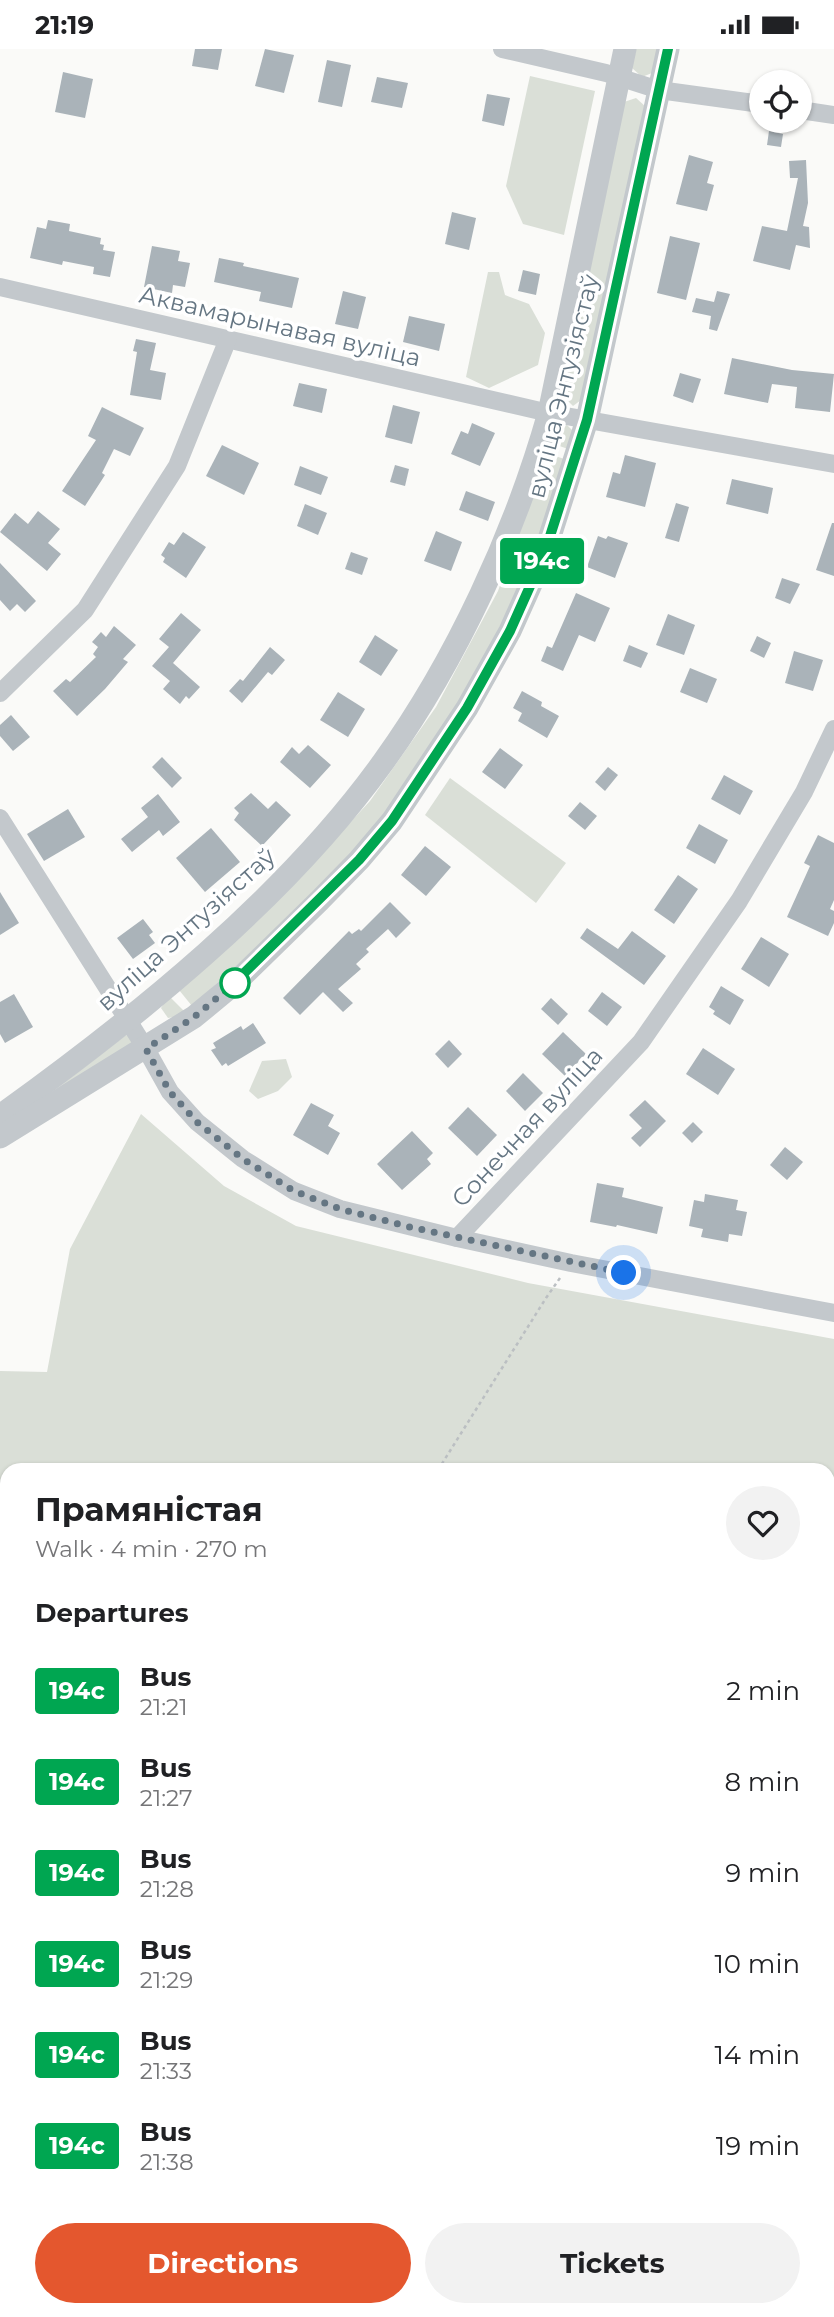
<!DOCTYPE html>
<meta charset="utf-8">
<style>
body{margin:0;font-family:Montserrat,sans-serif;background:#f2f2f2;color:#202124;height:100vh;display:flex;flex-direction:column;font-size:26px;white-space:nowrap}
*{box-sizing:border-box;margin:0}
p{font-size:23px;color:#757577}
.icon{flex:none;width:38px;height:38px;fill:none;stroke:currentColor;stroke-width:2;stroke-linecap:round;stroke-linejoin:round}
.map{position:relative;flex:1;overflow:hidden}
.sheet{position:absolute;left:0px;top:1414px;width:835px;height:854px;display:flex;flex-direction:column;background:#fff;border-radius:21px 21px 0 0;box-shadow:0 2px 5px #0004}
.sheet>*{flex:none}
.badge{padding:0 14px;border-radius:5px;font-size:24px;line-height:46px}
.controls{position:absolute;left:749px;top:21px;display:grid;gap:14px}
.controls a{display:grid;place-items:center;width:63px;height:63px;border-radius:50%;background:#fff;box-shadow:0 2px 5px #0004;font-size:35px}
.you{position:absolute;width:35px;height:35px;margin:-18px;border:5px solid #fff;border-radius:50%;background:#1a73e8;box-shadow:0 0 0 10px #1a73e833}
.map>.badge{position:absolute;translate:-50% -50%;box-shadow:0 0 0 4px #fff}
h2{padding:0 35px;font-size:26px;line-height:63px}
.round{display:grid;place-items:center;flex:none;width:74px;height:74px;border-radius:37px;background:#f2f2f2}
.overview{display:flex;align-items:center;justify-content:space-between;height:119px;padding:0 35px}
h1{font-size:33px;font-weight:700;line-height:52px}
.button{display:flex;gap:14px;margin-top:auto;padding:14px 35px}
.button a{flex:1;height:80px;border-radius:42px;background:#e4572e;color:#fff;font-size:28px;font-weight:700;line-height:80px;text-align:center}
.button a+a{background:#f2f2f2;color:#202124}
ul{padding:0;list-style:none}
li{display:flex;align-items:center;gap:21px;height:91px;padding:0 35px}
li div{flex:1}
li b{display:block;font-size:26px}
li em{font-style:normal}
li .badge{min-width:77px;font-weight:700;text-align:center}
.status{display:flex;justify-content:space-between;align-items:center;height:49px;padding:0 35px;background:#fff;direction:ltr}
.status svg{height:19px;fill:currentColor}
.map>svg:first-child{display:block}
.green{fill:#dadfd7}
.building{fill:#aab3b9}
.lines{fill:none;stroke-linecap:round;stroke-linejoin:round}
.path{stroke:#bbbfc2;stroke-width:2.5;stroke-dasharray:3.5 3.5;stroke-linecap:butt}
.service{stroke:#c3c8cc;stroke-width:9}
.minor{stroke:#c3c8cc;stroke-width:18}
.tertiary{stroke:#c3c8cc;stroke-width:23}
.line-casing{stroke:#fff;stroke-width:16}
.line{stroke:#00a651;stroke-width:10}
.walk{stroke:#657683;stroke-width:7;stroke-dasharray:0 12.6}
.stop-dot{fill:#fff;stroke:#00a651;stroke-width:3.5}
.labels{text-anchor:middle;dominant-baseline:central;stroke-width:7;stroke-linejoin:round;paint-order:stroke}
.street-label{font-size:24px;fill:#657683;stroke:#fff}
</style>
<div class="status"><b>21:19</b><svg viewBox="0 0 49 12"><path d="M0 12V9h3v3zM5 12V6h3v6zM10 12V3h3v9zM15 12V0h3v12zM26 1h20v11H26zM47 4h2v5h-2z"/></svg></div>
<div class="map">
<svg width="834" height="2268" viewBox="0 0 834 2268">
<rect width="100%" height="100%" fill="#fafaf8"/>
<!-- green -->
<g class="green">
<polygon points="636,0 657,0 652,24 642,28 632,19"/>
<polygon points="530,27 595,42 564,186 523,175 506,137"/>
<polygon points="636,49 646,58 581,351 573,357 563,347 624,53"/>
<polygon points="488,223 499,223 505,246 529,255 545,284 538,316 489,339 466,328"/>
<polygon points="567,376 573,382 568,400 551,394 555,379"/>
<polygon points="547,404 567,411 518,550 453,667 388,764 317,844 192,957 179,941 295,833 370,752 436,658 498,542"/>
<polygon points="450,729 566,814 536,854 425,766"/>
<polygon points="169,947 184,962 174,968 168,969 161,959"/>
<polygon points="126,986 129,987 132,994 51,1044"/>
<polygon points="286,1010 292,1028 278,1042 258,1050 249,1042 262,1012"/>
<polygon points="141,1065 224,1137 296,1177 528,1234 834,1290 834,1871 828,1871 828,1421 7,1421 7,2261 828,2261 828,1874 834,1873 834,2268 0,2268 0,1322 47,1323 70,1200"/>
</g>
<!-- building -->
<g class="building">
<polygon points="195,0 222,0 218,21 192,17"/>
<polygon points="265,0 294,6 284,44 255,37"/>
<polygon points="327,11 351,16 342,58 318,53"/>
<polygon points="63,23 93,30 85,69 55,63"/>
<polygon points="377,28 408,34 402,59 371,53"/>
<polygon points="487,45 510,49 504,77 482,72"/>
<polygon points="769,82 783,85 781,98 767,96"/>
<polygon points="689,106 713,113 707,134 714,136 707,162 676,155"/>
<polygon points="806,111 808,154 803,177 809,178 810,199 796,196 790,221 753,212 762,177 787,182 798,129 790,129 789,112"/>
<polygon points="452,163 476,169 469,201 445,195"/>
<polygon points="48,171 70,175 69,182 101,189 100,195 104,196 103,201 115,203 110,228 93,225 94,218 63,212 62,216 30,209 37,178 46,180"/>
<polygon points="670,187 700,194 686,251 657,244"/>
<polygon points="152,197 180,202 178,212 190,214 185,238 173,236 172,244 144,238"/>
<polygon points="219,209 244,214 243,217 299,229 292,259 259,252 261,243 214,233"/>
<polygon points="523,221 540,225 536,246 518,242"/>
<polygon points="343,242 366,248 358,280 335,275"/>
<polygon points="717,242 730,245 717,282 709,280 711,267 692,263 696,249 714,253"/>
<polygon points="409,267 445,275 439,302 403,293"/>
<polygon points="136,290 156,294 150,321 166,324 161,351 130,346 137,303 133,302"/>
<polygon points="732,309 792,321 834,325 830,363 795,359 797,338 772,335 768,354 724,345"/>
<polygon points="680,324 701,330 693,354 673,347"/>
<polygon points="299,334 327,340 322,364 293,357"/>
<polygon points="393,356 420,363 412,395 385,388"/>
<polygon points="102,358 144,379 130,407 114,400 102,424 105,426 85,457 62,442 96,391 88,387"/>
<polygon points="472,374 495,384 480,417 451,405 461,382 468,385"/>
<polygon points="222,396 259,414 244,446 206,427"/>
<polygon points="625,406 656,414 645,458 606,448 613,423 620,425"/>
<polygon points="395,416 409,420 405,437 390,433"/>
<polygon points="300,417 328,428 321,446 294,436"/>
<polygon points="732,430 773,439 768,465 726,455"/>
<polygon points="466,442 495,453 488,472 459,461"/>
<polygon points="676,454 689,458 679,493 665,489"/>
<polygon points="305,455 327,464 318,486 297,477"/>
<polygon points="38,462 60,480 48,494 61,505 47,522 0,483 15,464 28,475"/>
<polygon points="832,474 834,474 834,527 816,521"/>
<polygon points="436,482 462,493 451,522 424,512"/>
<polygon points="183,483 206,498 186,529 163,513 165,509 161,506 169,493 174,496"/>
<polygon points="598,487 606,490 608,487 628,494 615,529 587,518"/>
<polygon points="351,503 368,509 362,526 345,520"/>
<polygon points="0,514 36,552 25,563 17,555 10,562 0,551"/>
<polygon points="782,529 800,535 790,555 775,549"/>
<polygon points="576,544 610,559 595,593 579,586 563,622 541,612 547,597 552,599"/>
<polygon points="181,564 201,581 173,614 200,638 189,650 186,647 180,655 163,640 170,632 152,617 169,598 159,590"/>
<polygon points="668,565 695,576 684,606 656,596"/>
<polygon points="114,577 136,596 123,610 128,613 105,640 77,667 53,642 66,630 70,633 96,608 93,605 98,598 92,593 101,583 106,588"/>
<polygon points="375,586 398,601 381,627 359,613"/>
<polygon points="757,587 771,594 764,609 750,602"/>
<polygon points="629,596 648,604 641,619 623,612"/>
<polygon points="270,598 285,611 272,626 268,623 242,654 229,642 240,630 243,632"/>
<polygon points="794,602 823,611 813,642 785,634"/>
<polygon points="690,619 717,630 707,654 680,643"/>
<polygon points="522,642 542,653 541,657 559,667 547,689 518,672 522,664 513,659"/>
<polygon points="338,643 365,660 348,688 320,671"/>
<polygon points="11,666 30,688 13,702 0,687 0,676"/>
<polygon points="308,696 331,716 310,739 280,713 292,698 299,705"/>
<polygon points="500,699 523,716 505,740 482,723"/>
<polygon points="162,708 182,729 172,739 152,718"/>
<polygon points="608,718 618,726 605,742 595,733"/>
<polygon points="724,726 753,742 740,766 711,750"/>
<polygon points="251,744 268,760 276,752 291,766 262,797 234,771 239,764 234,759"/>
<polygon points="158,745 180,773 163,787 159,781 132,803 121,790 148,768 141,759"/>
<polygon points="580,753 597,767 585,781 568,767"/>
<polygon points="68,760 85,788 44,812 27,785"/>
<polygon points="699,775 728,791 715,815 686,799"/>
<polygon points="211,779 240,813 205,843 176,809"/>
<polygon points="818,786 834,794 834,851 830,860 834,862 834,874 828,887 787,868 810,817 804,814"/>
<polygon points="425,797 451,818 426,847 401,826"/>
<polygon points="678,826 698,840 674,875 654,861"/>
<polygon points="0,843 19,874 0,886"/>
<polygon points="390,853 411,874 396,889 388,880 366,900 369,903 356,915 361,920 338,940 353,954 343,963 323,943 300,966 283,949 349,882 352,885 359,880 361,882"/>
<polygon points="143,870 153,883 149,886 155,894 133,910 117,889"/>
<polygon points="587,879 618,900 632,882 666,907 644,936 580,889"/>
<polygon points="761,888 789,905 769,938 741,920"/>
<polygon points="721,937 744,951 730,976 713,965 715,962 709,958"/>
<polygon points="602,943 622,958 607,977 588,962"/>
<polygon points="14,945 33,978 5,994 0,985 0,953"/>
<polygon points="551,949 568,965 558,976 541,960"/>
<polygon points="253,974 266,994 228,1017 226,1014 222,1017 211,1001 216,999 213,994 241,977 243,981"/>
<polygon points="563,983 586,1005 565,1027 542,1005"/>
<polygon points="449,991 462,1005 448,1019 435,1005"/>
<polygon points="703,999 735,1020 718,1046 686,1025"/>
<polygon points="523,1024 543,1044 525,1062 506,1042"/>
<polygon points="645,1051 666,1072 640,1098 631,1089 642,1079 629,1066"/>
<polygon points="311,1054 334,1066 328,1077 340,1084 328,1106 293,1086"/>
<polygon points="468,1058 497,1086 477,1107 448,1079"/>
<polygon points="693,1073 703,1083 692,1094 682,1084"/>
<polygon points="412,1082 433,1104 427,1110 431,1115 402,1141 377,1115"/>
<polygon points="785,1098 803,1113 787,1131 770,1116"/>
<polygon points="597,1134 624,1139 622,1148 663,1158 657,1185 617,1176 616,1178 590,1173"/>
<polygon points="705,1145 738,1151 736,1161 747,1163 742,1187 729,1185 728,1193 701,1188 703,1180 689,1177 694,1151 704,1153"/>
</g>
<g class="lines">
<!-- path -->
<g class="path">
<polyline points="438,1421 546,1249 560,1229"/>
<polyline points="828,1608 834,1607"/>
<polyline points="0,2037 7,2034"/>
</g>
<!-- service -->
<g class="service">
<polyline points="828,1900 834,1900"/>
<polyline points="0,2084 7,2080"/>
<polyline points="828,2214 834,2214"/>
<polyline points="722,2261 722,2268"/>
<polyline points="790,2261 790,2268"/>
<polyline points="5,2268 7,2258"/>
<polyline points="74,2268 75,2261"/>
<polyline points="147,2268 148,2261"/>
<polyline points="216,2268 218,2261"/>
<polyline points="282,2268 283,2261"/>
<polyline points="352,2268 353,2261"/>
<polyline points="424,2268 425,2261"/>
<polyline points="490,2268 491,2261"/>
<polyline points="564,2268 565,2261"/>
<polyline points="632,2268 633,2261"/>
</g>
<!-- minor -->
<g class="minor">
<polyline points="502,0 606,24 659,41 761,55"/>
<polyline points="800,61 834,66"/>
<polyline points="0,238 549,364 834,415"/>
<polyline points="0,644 85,561 177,417 228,290"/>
<polyline points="0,769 146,1000 170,1043 197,1073 243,1110 294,1142 340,1160 457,1189 571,1214 834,1264"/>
<polyline points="457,1189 641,993 739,852 804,743 834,680"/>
</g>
<!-- tertiary -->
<g class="tertiary">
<path d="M0,1067C135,970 286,849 384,712C456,612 515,484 549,364L625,0"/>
<polyline points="0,1088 194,968 234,935 319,852 359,811 392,772 467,659 510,582 544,506 587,371 668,0"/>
</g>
</g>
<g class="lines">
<defs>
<polyline id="line" points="234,934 359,811 392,772 467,659 510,582 544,506 587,371 668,0"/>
</defs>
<!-- line casing -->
<use href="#line" class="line-casing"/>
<!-- line -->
<use href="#line" class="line"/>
<!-- walk -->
<polyline class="walk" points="235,934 194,968 146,1000 170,1043 197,1073 243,1110 294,1142 340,1160 410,1178 624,1224"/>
</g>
<!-- markers -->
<circle class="stop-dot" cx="235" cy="934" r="14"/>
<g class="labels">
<!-- street labels -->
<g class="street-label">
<text transform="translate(280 277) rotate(13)">Аквамарынавая вуліца</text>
<text transform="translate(563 337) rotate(-76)">вуліца Энтузіястаў</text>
<text transform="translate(186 880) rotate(-42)">вуліца Энтузіястаў</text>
<text transform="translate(527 1078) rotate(-47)">Сонечная вуліца</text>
</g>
</g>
</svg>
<div class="controls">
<a><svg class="icon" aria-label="locate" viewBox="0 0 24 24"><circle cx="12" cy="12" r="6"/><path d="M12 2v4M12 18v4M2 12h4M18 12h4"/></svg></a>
</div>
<div class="you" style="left:624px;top:1224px"></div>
<b class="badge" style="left:542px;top:512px;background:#00a651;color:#fff">194с</b>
<section class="sheet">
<div class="overview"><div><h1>Прамяністая</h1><p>Walk · 4 min · 270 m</p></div><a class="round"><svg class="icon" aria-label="heart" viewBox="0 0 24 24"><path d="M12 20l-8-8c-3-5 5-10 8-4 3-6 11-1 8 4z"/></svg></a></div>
<h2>Departures</h2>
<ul>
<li><span class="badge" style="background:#00a651;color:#fff">194с</span><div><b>Bus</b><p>21:21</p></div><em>2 min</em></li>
<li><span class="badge" style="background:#00a651;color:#fff">194с</span><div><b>Bus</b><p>21:27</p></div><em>8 min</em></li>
<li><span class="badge" style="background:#00a651;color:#fff">194с</span><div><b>Bus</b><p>21:28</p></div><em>9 min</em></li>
<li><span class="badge" style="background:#00a651;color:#fff">194с</span><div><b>Bus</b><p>21:29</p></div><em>10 min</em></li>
<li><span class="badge" style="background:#00a651;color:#fff">194с</span><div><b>Bus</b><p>21:33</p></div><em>14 min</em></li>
<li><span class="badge" style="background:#00a651;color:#fff">194с</span><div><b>Bus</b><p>21:38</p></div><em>19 min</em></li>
</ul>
<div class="button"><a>Directions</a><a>Tickets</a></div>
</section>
</div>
